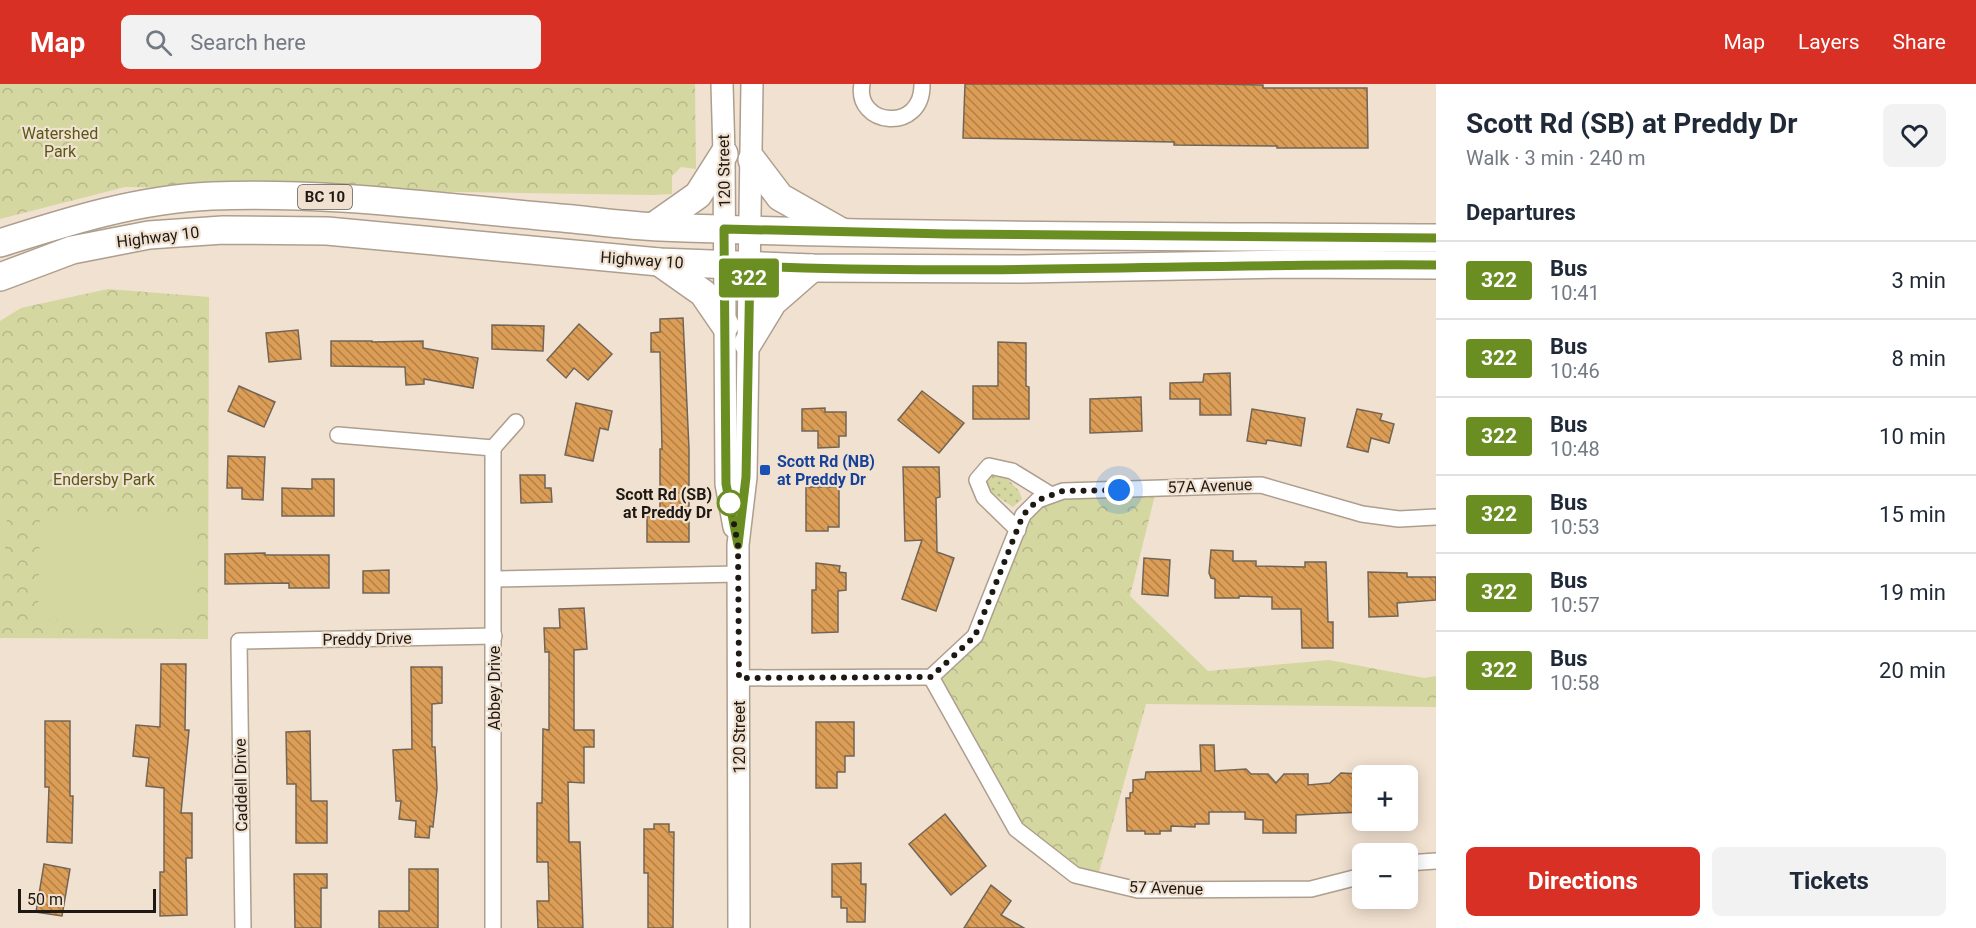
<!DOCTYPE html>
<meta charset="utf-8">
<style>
body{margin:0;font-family:Roboto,sans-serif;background:#f2f2f3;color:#1f2937;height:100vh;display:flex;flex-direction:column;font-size:22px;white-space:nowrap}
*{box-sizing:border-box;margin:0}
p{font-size:20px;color:#747a83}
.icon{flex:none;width:33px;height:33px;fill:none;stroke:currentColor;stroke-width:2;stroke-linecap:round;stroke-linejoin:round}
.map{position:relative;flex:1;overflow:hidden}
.drawer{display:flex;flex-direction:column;background:#fff;width:540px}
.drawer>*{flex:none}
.badge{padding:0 12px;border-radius:4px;font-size:21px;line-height:39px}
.fabs{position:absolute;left:1352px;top:681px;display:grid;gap:12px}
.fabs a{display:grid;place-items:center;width:66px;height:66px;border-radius:9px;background:#fff;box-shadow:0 3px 15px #0003;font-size:30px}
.scale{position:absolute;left:18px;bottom:15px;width:138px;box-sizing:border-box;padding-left:6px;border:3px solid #1f1913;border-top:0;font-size:16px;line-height:21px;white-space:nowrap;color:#1f1913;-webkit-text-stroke:4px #f1e1d0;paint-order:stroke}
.you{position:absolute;width:30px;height:30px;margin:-15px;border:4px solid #fff;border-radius:50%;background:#1a73e8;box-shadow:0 0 0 9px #1a73e833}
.map>.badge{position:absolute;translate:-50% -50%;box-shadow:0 0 0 3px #fff}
h2{padding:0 30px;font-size:22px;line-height:54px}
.round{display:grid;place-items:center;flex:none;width:63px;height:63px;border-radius:9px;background:#f2f2f3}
.summary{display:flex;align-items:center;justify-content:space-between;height:102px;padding:0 30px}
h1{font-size:28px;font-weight:700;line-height:45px}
.button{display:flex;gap:12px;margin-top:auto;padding:12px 30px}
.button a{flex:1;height:69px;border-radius:9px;background:#d93025;color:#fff;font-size:24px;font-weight:700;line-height:69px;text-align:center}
.button a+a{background:#f2f2f3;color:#1f2937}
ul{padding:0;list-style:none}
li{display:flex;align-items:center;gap:18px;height:78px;padding:0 30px;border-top:2px solid #e0e1e3}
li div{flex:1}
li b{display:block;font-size:22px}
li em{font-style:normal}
li .badge{min-width:66px;font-weight:700;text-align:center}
header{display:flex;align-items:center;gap:36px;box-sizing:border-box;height:84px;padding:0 30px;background:#d93025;color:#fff}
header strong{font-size:28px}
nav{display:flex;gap:33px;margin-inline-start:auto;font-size:21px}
.search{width:420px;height:54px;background:#f2f2f3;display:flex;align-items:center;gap:15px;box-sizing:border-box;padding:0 21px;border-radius:9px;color:#747a83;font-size:22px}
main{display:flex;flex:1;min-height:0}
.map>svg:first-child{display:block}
.grass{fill:url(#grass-dots)}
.park{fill:url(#park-crowns)}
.garden{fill:#d4d7a0}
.building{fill:url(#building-back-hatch);stroke:#736556;stroke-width:1.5}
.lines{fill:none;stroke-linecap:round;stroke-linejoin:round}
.street-casing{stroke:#ad9e8e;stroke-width:18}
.secondary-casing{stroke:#ad9e8e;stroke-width:24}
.highway-casing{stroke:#ad9e8e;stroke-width:30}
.street{stroke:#fff;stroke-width:15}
.secondary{stroke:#fff;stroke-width:21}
.highway{stroke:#fff;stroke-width:27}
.line-casing{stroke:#fff;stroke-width:14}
.line{stroke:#6b8e23;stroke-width:9}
.walk{stroke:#1f1913;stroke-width:6;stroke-dasharray:0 10.8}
.transit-dot{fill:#1a4fb4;stroke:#f1e1d0;stroke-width:2}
.stop-dot{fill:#fff;stroke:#6b8e23;stroke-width:3}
.labels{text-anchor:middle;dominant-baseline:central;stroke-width:4.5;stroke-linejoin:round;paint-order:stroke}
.shield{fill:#f1e1d0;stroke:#5e554c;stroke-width:1.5}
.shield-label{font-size:15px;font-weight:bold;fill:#1f1913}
.park-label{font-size:16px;fill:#585915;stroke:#f1e1d0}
.street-label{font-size:16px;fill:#1f1913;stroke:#f1e1d0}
.transit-label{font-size:16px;font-weight:bold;fill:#164399;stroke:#f1e1d0;text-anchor:start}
.stop-label{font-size:16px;font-weight:bold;fill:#1f1913;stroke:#f1e1d0;text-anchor:end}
</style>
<header>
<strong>Map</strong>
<div class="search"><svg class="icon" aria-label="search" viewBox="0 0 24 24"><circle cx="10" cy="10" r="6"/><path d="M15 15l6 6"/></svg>Search here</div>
<nav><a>Map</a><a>Layers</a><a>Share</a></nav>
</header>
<main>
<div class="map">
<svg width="1436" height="844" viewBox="0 0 1436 844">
<defs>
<pattern id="grass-dots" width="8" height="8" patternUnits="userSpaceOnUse" patternTransform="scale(1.5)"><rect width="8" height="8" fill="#d4d7a0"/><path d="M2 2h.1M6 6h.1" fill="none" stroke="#b6b889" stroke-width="1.8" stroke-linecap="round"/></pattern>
<pattern id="park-crowns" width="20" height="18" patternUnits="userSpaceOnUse" patternTransform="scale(1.5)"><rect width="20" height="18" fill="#d4d7a0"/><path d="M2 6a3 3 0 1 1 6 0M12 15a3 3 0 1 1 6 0" fill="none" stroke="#b6b889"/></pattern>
<pattern id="building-back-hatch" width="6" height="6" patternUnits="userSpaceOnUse" patternTransform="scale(1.5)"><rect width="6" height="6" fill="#dc9e57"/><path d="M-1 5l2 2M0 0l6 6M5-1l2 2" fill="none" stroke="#b28047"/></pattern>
</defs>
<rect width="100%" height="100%" fill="#f1e1d0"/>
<!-- grass -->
<polygon class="grass" points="993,391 1005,392 1019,407 1022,415 1013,423 989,407 987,395"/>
<!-- park -->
<g class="park">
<polygon points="0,0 695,0 696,85 681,83 672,92 672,110 651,111 125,103 0,135"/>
<polygon points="108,205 209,213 208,555 0,554 0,237 21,224"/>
<polygon points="1155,411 1130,512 1208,587 1329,576 1424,594 1436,592 1436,623 1146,620 1099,788 1080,784 1019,737 939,595 979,558 1027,437 1043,423 1065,415"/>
</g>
<!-- garden -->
<g class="garden">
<polygon points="0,415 8,416 2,516 0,516"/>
<polygon points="40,427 197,430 195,537 38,535"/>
</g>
<!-- building -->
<g class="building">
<polygon points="965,0 1211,0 1263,1 1263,4 1367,4 1368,64 1277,64 1277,62 1174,61 1174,58 963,54"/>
<polygon points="683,234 689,365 689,458 647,458 647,430 660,430 660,365 662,365 660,268 651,268 651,249 660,248 660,235"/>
<polygon points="579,240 612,270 588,296 574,284 566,294 547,276"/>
<polygon points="492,241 544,242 543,267 492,265"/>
<polygon points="298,246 301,275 269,278 266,249"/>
<polygon points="331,257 372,257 372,258 423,257 423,264 478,274 473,304 424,295 424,300 406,301 405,283 331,282"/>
<polygon points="998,258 1026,259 1026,302 1029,303 1029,335 973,335 973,302 998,302"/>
<polygon points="1230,289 1231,331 1200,331 1200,315 1170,315 1170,299 1203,298 1204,290"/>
<polygon points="239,302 275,318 264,343 228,327"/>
<polygon points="922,307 964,339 939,369 898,336"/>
<polygon points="1141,313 1142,347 1090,349 1090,315"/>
<polygon points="576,319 612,327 608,346 600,344 593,377 565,371"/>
<polygon points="825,324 825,328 846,328 846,352 839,352 839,363 818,364 818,347 802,347 802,325"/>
<polygon points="1252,325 1305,334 1301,362 1267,356 1266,360 1247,357"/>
<polygon points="1357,325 1382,330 1380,336 1394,340 1389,359 1371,354 1368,368 1347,363"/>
<polygon points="228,372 265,373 263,416 242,415 242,404 227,404"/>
<polygon points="903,383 939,383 940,413 936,414 937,468 954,474 936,527 902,515 922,456 905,457"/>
<polygon points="520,391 545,391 545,404 551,404 552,418 521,419"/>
<polygon points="312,395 334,395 334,432 282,432 282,404 312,405"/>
<polygon points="806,403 839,403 839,443 828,443 828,447 806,447"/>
<polygon points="1211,466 1233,467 1233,477 1256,477 1256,482 1305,483 1305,478 1326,478 1328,538 1333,538 1333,564 1302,564 1301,525 1272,525 1272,513 1239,512 1239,514 1215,514 1215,495 1211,494 1209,489"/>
<polygon points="265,469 265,471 329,471 329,504 289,504 289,499 225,500 225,470"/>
<polygon points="1144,474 1170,476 1168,512 1142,510"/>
<polygon points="816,479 840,482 839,488 846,489 846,506 838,507 838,548 812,549 812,506 816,506"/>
<polygon points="389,486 389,509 363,509 363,487"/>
<polygon points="1368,488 1407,489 1407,493 1436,493 1436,516 1397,519 1398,532 1369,533"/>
<polygon points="584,524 587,565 574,566 574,646 594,646 594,663 584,663 584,699 568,698 569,758 580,758 583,844 538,844 537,817 549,817 548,778 537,778 537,719 542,719 543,645 549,646 549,568 545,568 544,544 560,544 559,525"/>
<polygon points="161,580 186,580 185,646 189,646 181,729 192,729 192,774 186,774 187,831 160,832 160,788 164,788 164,704 146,702 149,674 133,672 136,641 160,643"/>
<polygon points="411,583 442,583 442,619 432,620 432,663 435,663 437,705 433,743 430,742 429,754 415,753 416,737 399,735 401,717 396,717 393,666 412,665"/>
<polygon points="45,637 70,637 70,712 73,712 72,759 47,758 49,703 45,703"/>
<polygon points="816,638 854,638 854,672 845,672 845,688 837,688 837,704 816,704"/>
<polygon points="310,647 311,717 327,717 327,759 296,759 296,700 287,700 286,648"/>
<polygon points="1200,661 1214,661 1215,687 1246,685 1251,690 1268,690 1276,699 1284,690 1308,690 1308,701 1330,699 1341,689 1361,690 1362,728 1296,731 1296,749 1263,749 1263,736 1245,735 1245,728 1209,728 1209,740 1195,740 1195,743 1171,742 1171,747 1160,747 1160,750 1145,750 1145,747 1127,747 1126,714 1130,714 1130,709 1133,708 1133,696 1145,695 1146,688 1201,687"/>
<polygon points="945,730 986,782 951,811 909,760"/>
<polygon points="654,740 669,740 669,748 674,748 673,844 648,844 648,789 644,789 644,745 654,745"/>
<polygon points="861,779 861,800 866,800 865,838 847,838 847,824 841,824 841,813 832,813 832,780"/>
<polygon points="44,780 70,785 62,832 36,828"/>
<polygon points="409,785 438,785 438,844 379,844 379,827 409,827"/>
<polygon points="294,790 327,790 327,804 321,804 321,844 295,844"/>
<polygon points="991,801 1011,817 1001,831 1024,844 964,844"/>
</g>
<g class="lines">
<defs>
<g id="street">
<path d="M862,0C854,42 923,50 922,0"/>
<polyline points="338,351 493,364 493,844"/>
<polyline points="493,364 516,338"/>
<polyline points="1018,446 984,413 977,396 989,382 1012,387 1051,411"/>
<polyline points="494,495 738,490"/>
<polyline points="931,593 1016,745 1075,791 1138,806 1311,805 1362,792"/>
<polyline points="739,594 931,593 975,552 1023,431 1038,416 1063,407 1261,401 1362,430 1399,435 1436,433"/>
<polyline points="1407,779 1436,777"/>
<polyline points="243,844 239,557 494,552"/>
</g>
<g id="secondary">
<polyline points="722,0 724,70 726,400 734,443"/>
<polyline points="739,844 738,461 746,393 752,0"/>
</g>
<g id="highway">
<polyline points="752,76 780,113 840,147"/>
<polyline points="654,142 698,111 724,70"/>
<path d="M0,159C69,137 139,115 212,112C332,107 453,125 573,135C602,138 631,142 660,143C918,153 1177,152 1436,154"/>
<polyline points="659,178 703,209 725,241"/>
<polyline points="0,193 72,166 149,151 223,146 327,147 659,178 812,184 1023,185 1289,180 1436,181"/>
<polyline points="748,259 773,218 812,184"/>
</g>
</defs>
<!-- street casing -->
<use href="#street" class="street-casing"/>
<!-- secondary casing -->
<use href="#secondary" class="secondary-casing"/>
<!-- highway casing -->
<use href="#highway" class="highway-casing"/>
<!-- street -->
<use href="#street" class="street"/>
<!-- secondary -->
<use href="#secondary" class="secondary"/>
<!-- highway -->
<use href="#highway" class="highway"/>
</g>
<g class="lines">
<defs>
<path id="line" d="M1436,154L947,150L724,145L726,400L738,461L746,393L750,182C978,192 1207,179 1436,181"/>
</defs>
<!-- line casing -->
<use href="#line" class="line-casing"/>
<!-- line -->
<use href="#line" class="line"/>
<!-- walk -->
<polyline class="walk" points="730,419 738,461 739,594 931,593 975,552 1023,431 1038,416 1063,407 1119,406"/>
</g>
<!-- markers -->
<rect class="transit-dot" x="759" y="380" width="12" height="12" rx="3"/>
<circle class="stop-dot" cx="730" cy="419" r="12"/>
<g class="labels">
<!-- shield labels -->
<rect class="shield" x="298" y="101" width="54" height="24" rx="4.5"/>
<g class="shield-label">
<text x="325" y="113">BC 10</text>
</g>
<!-- park labels -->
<g class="park-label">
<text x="60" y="49">Watershed<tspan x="60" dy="18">Park</tspan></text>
<text x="104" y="395">Endersby Park</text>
</g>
<!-- street labels -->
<g class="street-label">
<text transform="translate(724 87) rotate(-91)">120 Street</text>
<text transform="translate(158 153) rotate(-7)">Highway 10</text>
<text transform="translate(642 176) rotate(4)">Highway 10</text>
<text transform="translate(1210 402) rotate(-2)">57A Avenue</text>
<text transform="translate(367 555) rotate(-1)">Preddy Drive</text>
<text transform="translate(494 604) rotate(-90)">Abbey Drive</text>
<text transform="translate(739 653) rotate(-90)">120 Street</text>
<text transform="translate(241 701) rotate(-91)">Caddell Drive</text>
<text transform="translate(1166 804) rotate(2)">57 Avenue</text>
</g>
<!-- transit labels -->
<g class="transit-label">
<text x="777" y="377">Scott Rd (NB)<tspan x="777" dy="18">at Preddy Dr</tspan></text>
</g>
<!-- stop labels -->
<g class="stop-label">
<text x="712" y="410">Scott Rd (SB)<tspan x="712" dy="18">at Preddy Dr</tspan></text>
</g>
</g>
</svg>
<div class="fabs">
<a>+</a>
<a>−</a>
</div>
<div class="scale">50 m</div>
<div class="you" style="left:1119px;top:406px"></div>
<b class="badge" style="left:749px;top:194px;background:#6b8e23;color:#fff">322</b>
</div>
<section class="drawer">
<div class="summary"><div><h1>Scott Rd (SB) at Preddy Dr</h1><p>Walk · 3 min · 240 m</p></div><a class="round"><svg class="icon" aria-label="heart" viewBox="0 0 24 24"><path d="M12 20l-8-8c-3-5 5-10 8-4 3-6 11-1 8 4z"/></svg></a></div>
<h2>Departures</h2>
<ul>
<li><span class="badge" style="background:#6b8e23;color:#fff">322</span><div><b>Bus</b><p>10:41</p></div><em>3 min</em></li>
<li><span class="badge" style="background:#6b8e23;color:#fff">322</span><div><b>Bus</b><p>10:46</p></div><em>8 min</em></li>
<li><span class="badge" style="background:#6b8e23;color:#fff">322</span><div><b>Bus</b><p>10:48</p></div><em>10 min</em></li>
<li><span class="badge" style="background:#6b8e23;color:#fff">322</span><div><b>Bus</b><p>10:53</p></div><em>15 min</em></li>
<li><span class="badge" style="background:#6b8e23;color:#fff">322</span><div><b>Bus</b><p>10:57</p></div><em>19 min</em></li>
<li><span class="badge" style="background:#6b8e23;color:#fff">322</span><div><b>Bus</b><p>10:58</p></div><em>20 min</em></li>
</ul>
<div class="button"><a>Directions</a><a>Tickets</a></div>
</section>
</main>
